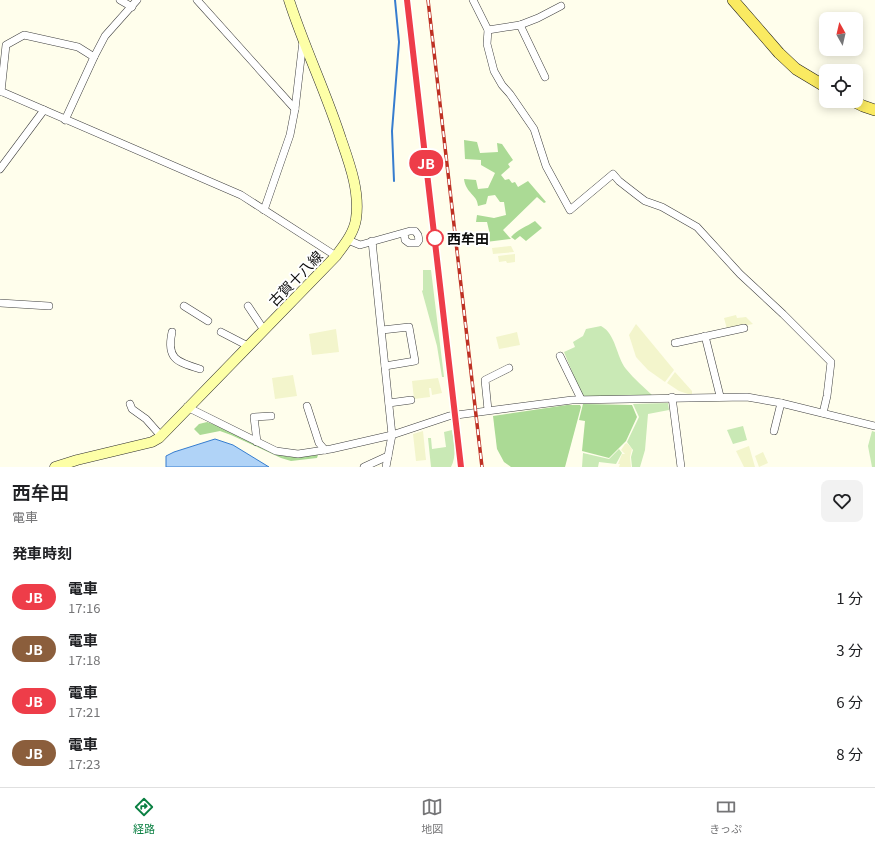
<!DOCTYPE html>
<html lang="ja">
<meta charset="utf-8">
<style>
body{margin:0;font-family:Georgia,"Noto Sans JP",serif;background:#f2f2f2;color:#202124;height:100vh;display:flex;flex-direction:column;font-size:15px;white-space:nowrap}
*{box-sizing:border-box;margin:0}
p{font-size:13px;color:#757577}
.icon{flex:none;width:22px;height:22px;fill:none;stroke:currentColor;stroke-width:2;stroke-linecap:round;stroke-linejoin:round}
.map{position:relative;height:467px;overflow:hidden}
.details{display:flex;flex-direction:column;background:#fff;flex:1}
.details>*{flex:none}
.badge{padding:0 8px;border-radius:13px;font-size:14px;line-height:26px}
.needle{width:26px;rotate:352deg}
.controls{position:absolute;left:819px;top:12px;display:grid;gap:8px}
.controls a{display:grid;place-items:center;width:44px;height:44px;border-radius:8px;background:#fff;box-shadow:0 2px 10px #0003;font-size:20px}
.map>.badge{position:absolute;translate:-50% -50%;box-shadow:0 0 0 2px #fff}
h2{padding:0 12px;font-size:15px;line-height:36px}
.round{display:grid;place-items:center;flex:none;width:42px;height:42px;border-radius:8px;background:#f2f2f2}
.headline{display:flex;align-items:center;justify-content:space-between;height:68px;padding:0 12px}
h1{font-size:19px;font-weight:600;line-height:30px}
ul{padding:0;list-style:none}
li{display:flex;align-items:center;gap:12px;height:52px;padding:0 12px}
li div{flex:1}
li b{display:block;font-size:15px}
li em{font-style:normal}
li .badge{min-width:44px;font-weight:700;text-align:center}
.tab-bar{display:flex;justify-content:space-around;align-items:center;height:56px;border-top:1px solid #e0e0e0;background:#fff;font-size:11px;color:#757577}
.tab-bar a{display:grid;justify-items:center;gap:2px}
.tab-bar .selected{color:#0b8043}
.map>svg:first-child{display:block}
.farmland{fill:#f3f5cc}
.green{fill:#c9e9b5}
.forest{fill:#abda95}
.water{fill:#b0d3f7;stroke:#367dcf}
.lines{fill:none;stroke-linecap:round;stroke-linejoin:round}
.stream{stroke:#367dcf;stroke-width:2}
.minor-casing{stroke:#3f3f3f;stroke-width:8}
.secondary-casing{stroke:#2e2e2e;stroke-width:11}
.primary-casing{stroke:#1d1d1d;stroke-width:12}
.minor{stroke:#fff;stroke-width:7}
.secondary{stroke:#fdffa7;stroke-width:10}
.primary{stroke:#faea61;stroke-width:11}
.rail-casing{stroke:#be3023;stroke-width:3.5}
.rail{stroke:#fff;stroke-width:2;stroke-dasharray:6;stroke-linecap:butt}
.line-casing{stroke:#fff;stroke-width:9}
.line{stroke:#ee3d49;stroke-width:6}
.stop-dot{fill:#fff;stroke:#ee3d49;stroke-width:2}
.labels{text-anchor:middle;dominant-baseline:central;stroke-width:4;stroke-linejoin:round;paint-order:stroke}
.stop-label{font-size:14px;font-weight:bold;fill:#0c0c0c;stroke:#fff;text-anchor:start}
.street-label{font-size:14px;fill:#0c0c0c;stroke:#fff}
</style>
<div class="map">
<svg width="875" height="467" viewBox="0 0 875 467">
<rect width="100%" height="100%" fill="#fffeec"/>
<!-- farmland -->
<g class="farmland">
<polygon points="511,246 514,252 493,254 492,248"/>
<polygon points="515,254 515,262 507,263 506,261 499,262 498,256"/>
<polygon points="736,315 737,318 746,317 753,324 727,329 724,318"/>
<polygon points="636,324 674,370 665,382 648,370 636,357 629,335"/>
<polygon points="336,329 339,352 312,355 309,334"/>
<polygon points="517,332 520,345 499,349 496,337"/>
<polygon points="675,372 692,391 692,394 688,394 679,391 667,383"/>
<polygon points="293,375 297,396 275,399 272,378"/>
<polygon points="438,378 442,393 432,395 431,388 429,388 430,397 414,399 412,381"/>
<polygon points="423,431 426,460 416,461 413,434"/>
<polygon points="627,443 632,449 630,457 631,467 619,467 620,464 618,464 622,454 625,454 621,450 625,444"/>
<polygon points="749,446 755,467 744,467 736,451"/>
<polygon points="763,452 768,463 759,467 755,456"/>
</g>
<!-- green -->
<g class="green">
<polygon points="423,270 431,270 444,377 442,377 437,346 422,291 423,290"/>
<path d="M601,326C616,334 616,356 626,369C634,379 644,387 653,396H582L564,352L575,347L573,342L583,336L586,329Z"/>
<polygon points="668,403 669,410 648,414 645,450 640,467 632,467 631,457 633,450 627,442 639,417 633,404"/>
<polygon points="743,426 747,440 733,444 727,430"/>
<path d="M452,430C454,442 457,456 451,467H431L428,438H431L432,449L446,447L444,432Z"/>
<polygon points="872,431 875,432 875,467 872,467 868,446"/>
<polygon points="619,449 622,453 616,464 599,462 598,467 582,467 583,453 609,459"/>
</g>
<!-- forest -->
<g class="forest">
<path d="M464,140L477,142L480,153L498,152L497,143L502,144L513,160L508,164L510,167L501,175L505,180L509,179L512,183L515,182L518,187L528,181L546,202L544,203L537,197L503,230L511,239L478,243L477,237L490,235L487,222H476L477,215L494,218L506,215L504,202H500L495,195L488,196L486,204L478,206C477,194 466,194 464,179L476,180L478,189L488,188L495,173L481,165V160L465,159Z"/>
<path d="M535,221L542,228L526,241L520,236L515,240L511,237C518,229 526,227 535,221Z"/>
<polygon points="583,404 632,405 637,417 626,441 609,458 582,451 585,421 579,420"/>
<polygon points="567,405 580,405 581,407 565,467 511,467 504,462 497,449 493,416"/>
<polygon points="207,422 224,428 288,457 318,455 317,458 291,461 281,458 231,435 220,431 200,435 194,429 199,424"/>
</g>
<!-- water -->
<polygon class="water" points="215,439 233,445 269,467 166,467 166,456 174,452"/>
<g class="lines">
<!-- stream -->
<polyline class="stream" points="394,181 392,131 399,42 395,0"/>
<defs>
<g id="minor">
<polyline points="120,0 132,7"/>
<polyline points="197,0 295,109"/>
<polyline points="473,0 488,30 487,44 494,71 502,85 510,94 534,129 546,166 570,210 613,174 619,181 637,195 645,201 662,207 697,227 740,274 783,314 831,362 827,396 823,413"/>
<polyline points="520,25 545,77"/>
<polyline points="488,30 520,25 538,18 561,6"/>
<polyline points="0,91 241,195 336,256"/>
<polyline points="1,92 6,45 24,35 78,47 94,57"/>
<polyline points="65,120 94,57 105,36 137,0"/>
<polyline points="0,169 44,110"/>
<polyline points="264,210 290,135 295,109 303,41"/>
<polyline points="348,240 360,245 410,231 415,231 418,235 419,240 417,243 409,243 405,240 404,233"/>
<polyline points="372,241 392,435 386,467"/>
<polyline points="0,303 49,306"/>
<polyline points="184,306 208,321"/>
<polyline points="248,306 264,330"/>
<polyline points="382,330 409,327 415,361 385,366"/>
<path d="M172,332C166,359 177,362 200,369"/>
<polyline points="221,332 248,346"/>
<polyline points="705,336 720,396"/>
<polyline points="675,343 744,328"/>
<polyline points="560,356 581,399"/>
<polyline points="672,397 681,467"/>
<polyline points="389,403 411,400"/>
<polyline points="130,404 132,409 146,419 161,436"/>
<polyline points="307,406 319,443 325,450"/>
<polyline points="187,407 276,451 298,454 331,449 392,435 449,416 572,400 747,397 781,403 875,426"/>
<polyline points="488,410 485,380 509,368"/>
<polyline points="774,431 781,403"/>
<polyline points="257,442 254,417 271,416"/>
<polyline points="364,467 388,456"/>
</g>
<path id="secondary" d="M55,467L77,460L152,442L159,438L336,256C344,245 354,233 356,219C360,192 350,165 341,139C326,92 304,47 289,0"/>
<g id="primary">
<polyline points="733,0 779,53 796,69 826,87"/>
<polyline points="853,101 863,106 875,110"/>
</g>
</defs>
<!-- minor casing -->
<use href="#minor" class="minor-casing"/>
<!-- secondary casing -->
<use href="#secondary" class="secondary-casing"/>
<!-- primary casing -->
<use href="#primary" class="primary-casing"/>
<!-- minor -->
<use href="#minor" class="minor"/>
<!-- secondary -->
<use href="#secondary" class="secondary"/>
<!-- primary -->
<use href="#primary" class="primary"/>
<defs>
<g id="rail">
<polyline points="407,0 461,467"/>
<polyline points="428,0 482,467"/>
</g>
</defs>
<!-- rail casing -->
<use href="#rail" class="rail-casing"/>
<!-- rail -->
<use href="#rail" class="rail"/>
</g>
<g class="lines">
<defs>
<polyline id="line" points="407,0 461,467"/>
</defs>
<!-- line casing -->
<use href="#line" class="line-casing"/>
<!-- line -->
<use href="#line" class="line"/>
</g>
<!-- markers -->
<circle class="stop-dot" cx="435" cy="238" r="8"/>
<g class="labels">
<!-- stop labels -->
<g class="stop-label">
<text x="447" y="238">西牟田</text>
</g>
<!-- street labels -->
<g class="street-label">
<text transform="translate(295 278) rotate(-46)">古賀十八線</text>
</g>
</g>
</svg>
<div class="controls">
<a><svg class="needle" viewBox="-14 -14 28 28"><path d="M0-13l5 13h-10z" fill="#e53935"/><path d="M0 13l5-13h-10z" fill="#757577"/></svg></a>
<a><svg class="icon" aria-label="locate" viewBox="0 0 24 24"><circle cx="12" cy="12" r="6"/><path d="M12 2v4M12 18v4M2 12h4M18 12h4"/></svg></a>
</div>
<b class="badge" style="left:426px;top:163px;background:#ee3d49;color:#fff">JB</b>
</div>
<section class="details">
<div class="headline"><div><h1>西牟田</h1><p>電車</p></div><a class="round"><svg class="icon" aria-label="heart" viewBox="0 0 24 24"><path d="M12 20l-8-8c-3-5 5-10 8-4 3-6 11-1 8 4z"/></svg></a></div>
<h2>発車時刻</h2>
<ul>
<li><span class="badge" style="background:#ee3d49;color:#fff">JB</span><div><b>電車</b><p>17:16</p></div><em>1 分</em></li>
<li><span class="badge" style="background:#8b5e3c;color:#fff">JB</span><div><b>電車</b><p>17:18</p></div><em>3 分</em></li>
<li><span class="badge" style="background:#ee3d49;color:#fff">JB</span><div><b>電車</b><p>17:21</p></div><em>6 分</em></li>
<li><span class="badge" style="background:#8b5e3c;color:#fff">JB</span><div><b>電車</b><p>17:23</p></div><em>8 分</em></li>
</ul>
</section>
<nav class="tab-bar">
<a class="selected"><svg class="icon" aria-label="directions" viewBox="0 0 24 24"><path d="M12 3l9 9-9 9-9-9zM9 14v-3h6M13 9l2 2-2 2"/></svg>経路</a>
<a><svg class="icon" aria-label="map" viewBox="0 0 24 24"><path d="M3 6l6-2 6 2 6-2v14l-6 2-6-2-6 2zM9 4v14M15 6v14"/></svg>地図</a>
<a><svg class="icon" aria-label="tickets" viewBox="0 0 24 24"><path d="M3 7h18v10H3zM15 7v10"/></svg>きっぷ</a>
</nav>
